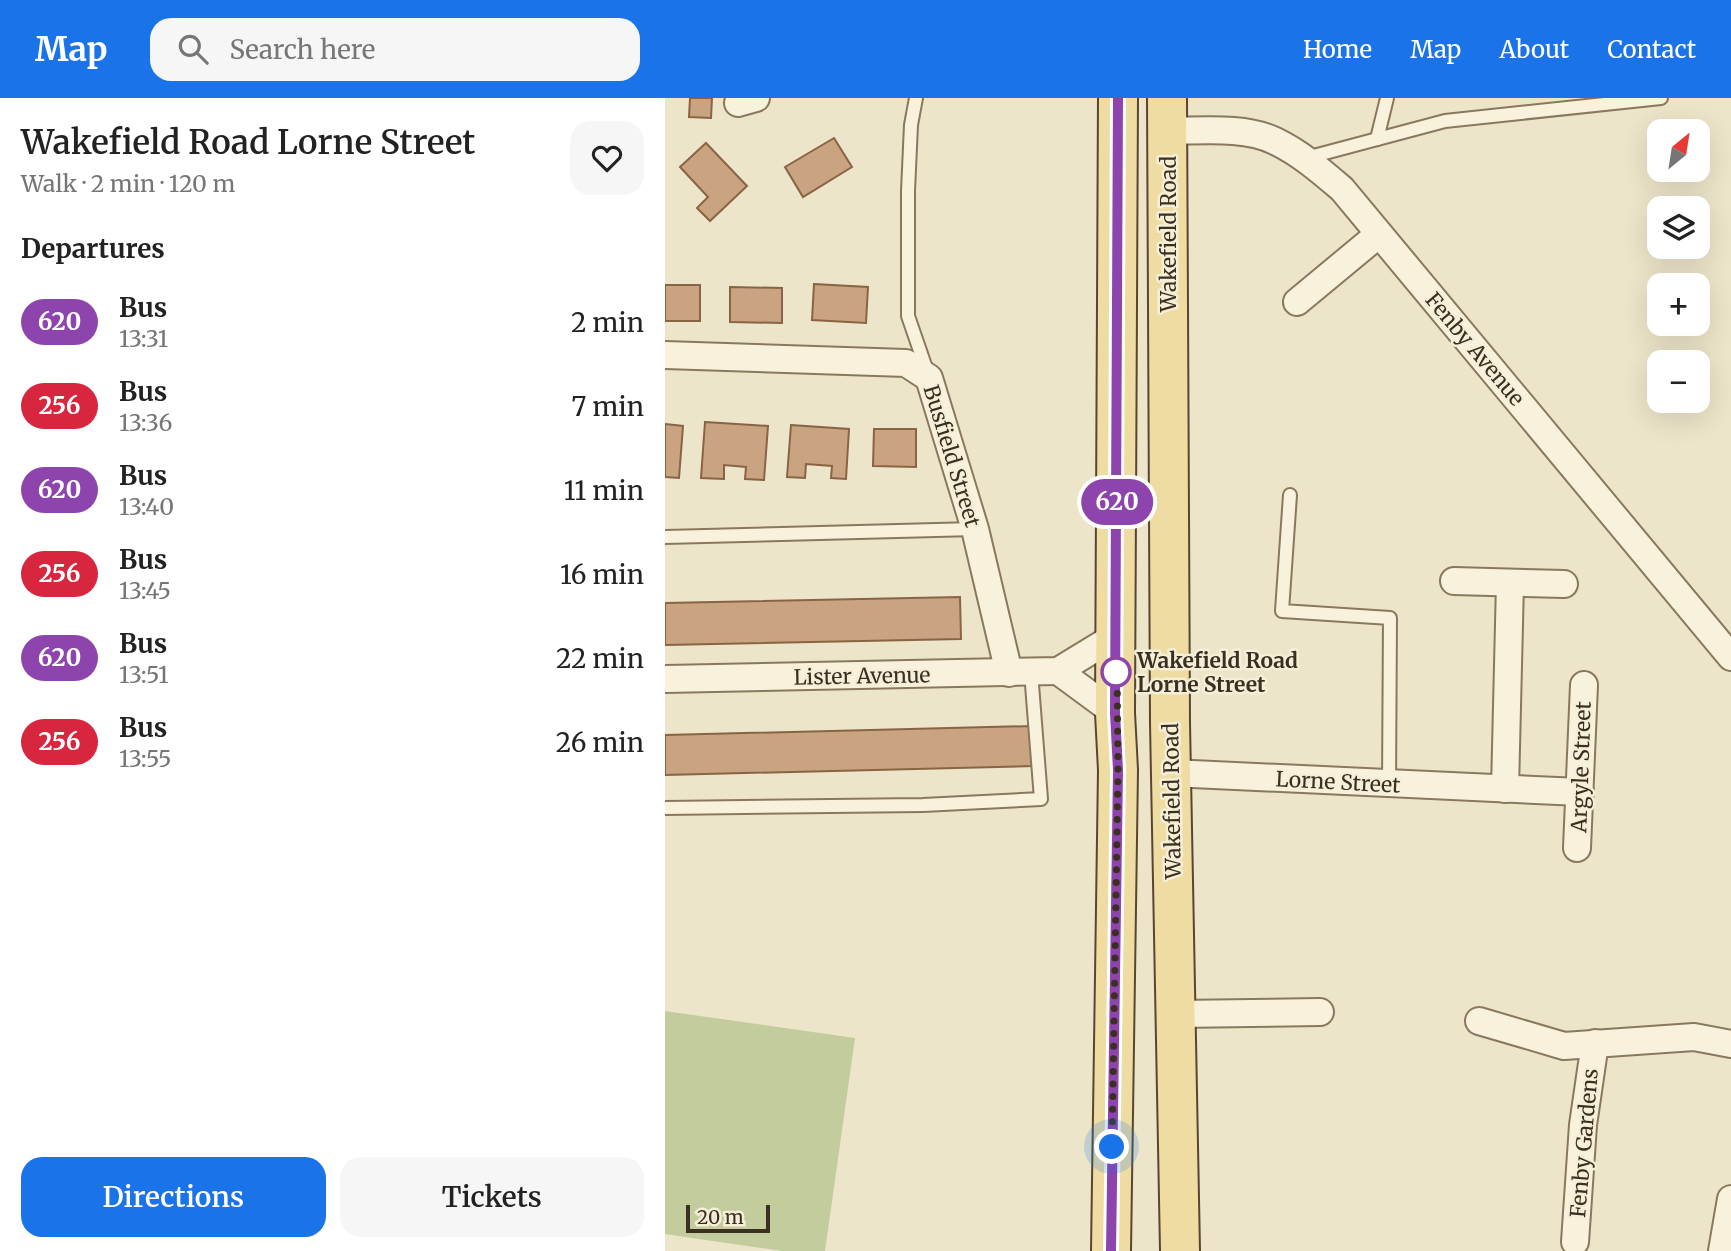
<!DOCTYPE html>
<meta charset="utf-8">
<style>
body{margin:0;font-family:Merriweather,serif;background:#f6f6f6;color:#222;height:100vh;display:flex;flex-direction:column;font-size:26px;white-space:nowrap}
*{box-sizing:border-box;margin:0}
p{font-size:23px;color:#767676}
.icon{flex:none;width:38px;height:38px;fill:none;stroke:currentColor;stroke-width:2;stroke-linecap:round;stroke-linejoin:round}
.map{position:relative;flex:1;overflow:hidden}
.drawer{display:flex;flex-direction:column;background:#fff;width:665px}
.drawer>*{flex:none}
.badge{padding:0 14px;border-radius:23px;font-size:24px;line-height:46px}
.needle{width:46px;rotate:30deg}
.controls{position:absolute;left:982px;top:21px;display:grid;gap:14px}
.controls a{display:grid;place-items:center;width:63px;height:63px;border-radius:14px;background:#fff;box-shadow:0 7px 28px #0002;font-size:35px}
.scale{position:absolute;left:21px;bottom:18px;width:84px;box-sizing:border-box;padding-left:7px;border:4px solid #3a2f21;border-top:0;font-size:19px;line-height:24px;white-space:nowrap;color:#3a2f21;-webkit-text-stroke:5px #f5efd8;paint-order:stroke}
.you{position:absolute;width:35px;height:35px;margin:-18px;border:5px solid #fff;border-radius:50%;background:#1a73e8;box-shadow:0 0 0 10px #1a73e833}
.map>.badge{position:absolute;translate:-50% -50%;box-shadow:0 0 0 4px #fff}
h2{padding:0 21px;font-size:26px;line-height:63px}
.round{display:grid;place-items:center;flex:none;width:74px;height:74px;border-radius:21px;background:#f6f6f6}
.overview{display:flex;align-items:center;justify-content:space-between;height:119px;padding:0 21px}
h1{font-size:33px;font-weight:600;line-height:52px}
.primary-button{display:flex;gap:14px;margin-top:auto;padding:14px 21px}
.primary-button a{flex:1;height:80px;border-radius:21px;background:#1a73e8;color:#fff;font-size:28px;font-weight:600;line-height:80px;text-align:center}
.primary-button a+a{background:#f6f6f6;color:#222}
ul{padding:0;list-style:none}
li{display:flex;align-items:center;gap:21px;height:84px;padding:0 21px}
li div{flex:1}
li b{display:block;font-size:26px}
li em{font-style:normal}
li .badge{min-width:77px;font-weight:700;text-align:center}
header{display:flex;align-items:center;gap:42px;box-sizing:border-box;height:98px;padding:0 35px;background:#1a73e8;color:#fff}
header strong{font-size:33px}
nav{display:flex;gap:38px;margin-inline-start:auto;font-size:24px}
.search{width:490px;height:63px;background:#f6f6f6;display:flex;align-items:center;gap:18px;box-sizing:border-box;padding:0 24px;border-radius:21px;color:#767676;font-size:26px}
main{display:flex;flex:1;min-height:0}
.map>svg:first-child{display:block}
.green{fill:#c3cc9d}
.building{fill:#caa480;stroke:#886445;stroke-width:2}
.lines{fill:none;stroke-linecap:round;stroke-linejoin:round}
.lane-casing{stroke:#89785e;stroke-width:16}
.street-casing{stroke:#89785e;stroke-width:30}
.primary-casing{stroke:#584632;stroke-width:42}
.lane{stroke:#f8f2dc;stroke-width:12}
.street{stroke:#f8f2dc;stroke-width:26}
.primary{stroke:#eedca3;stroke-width:38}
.line-casing{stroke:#fff;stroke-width:16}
.line{stroke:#8e44ad;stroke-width:10}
.walk{stroke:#3a2f21;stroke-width:7;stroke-dasharray:0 12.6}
.stop-dot{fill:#fff;stroke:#8e44ad;stroke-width:3.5}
.labels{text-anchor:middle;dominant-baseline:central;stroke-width:5;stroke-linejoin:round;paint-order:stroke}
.street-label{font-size:21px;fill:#3a2f21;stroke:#f5efd8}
.stop-label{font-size:21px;font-weight:bold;fill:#3a2f21;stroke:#f5efd8;text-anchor:start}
</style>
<header>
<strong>Map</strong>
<div class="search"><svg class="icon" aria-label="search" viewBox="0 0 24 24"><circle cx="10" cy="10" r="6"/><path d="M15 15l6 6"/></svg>Search here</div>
<nav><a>Home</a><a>Map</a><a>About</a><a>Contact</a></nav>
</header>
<main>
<section class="drawer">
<div class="overview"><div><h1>Wakefield Road Lorne Street</h1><p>Walk · 2 min · 120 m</p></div><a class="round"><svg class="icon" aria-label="heart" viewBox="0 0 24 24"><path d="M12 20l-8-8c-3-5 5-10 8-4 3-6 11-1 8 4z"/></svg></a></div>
<h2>Departures</h2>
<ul>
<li><span class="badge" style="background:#8e44ad;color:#fff">620</span><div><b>Bus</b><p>13:31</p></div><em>2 min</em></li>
<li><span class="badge" style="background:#d7263d;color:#fff">256</span><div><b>Bus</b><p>13:36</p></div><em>7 min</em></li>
<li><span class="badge" style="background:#8e44ad;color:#fff">620</span><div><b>Bus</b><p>13:40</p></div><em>11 min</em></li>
<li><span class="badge" style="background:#d7263d;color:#fff">256</span><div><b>Bus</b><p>13:45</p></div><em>16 min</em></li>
<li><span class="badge" style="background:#8e44ad;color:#fff">620</span><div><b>Bus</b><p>13:51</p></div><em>22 min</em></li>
<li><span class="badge" style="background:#d7263d;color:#fff">256</span><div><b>Bus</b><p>13:55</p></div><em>26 min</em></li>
</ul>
<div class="primary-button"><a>Directions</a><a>Tickets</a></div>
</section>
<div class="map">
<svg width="1066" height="1153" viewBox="0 0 1066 1153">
<rect width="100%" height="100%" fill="#ede5c9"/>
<!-- green -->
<polygon class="green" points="0,913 190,940 160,1153 117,1153 0,1136"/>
<!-- building -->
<g class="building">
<polygon points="25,0 47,0 46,20 24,19"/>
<polygon points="169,40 187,69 138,99 120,69"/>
<polygon points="41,45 82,88 45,123 32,110 43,99 15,69"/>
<polygon points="149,186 203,189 201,225 147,222"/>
<rect x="0" y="187" width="35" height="36"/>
<polygon points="65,189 117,190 117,225 65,224"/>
<polygon points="40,324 103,328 99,382 80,381 81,369 59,367 59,381 36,380"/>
<polygon points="0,326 18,328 14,380 0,379"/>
<polygon points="126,327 184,331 181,381 166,380 167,368 141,366 140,380 122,379"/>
<polygon points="209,331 251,331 251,369 208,368"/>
<polygon points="295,499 296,541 0,547 0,505"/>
<polygon points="368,628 369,668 0,677 0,637"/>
</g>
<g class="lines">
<defs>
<g id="lane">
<polyline points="251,0 246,27 243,93 243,218 263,276"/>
<polyline points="712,41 722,0"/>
<polyline points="641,60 780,23 996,0"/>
<polyline points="625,397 617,513 725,520 724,687"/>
<polyline points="0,439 310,431"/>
<polyline points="0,710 258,707 376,701 366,574"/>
</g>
<g id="street">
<polyline points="73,5 91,0"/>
<path d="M502,33C536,33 580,28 610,43C635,55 656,73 677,91L1066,559"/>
<polyline points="632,204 714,136"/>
<polyline points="0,257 241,265 264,280 310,431 344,575"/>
<polyline points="789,483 899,486"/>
<polyline points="393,573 450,615"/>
<polyline points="0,581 393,573 452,537"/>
<polyline points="506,675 915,694"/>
<polyline points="840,691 845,485"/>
<polyline points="912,750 919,587"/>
<polyline points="511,916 655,914"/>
<polyline points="814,923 899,948 1029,939 1066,946"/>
<polyline points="910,1144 918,1027 930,945"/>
<polyline points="1057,1153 1066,1101"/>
</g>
<g id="primary">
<polyline points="502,0 505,625 515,1153"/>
<polyline points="446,1153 453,672 450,615 453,0"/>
</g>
</defs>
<!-- lane casing -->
<use href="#lane" class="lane-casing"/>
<!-- street casing -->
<use href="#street" class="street-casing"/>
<!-- primary casing -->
<use href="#primary" class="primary-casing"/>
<!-- lane -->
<use href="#lane" class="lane"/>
<!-- street -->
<use href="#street" class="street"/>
<!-- primary -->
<use href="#primary" class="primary"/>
</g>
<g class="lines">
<defs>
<polyline id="line" points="446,1153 453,672 450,615 453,0"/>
</defs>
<!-- line casing -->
<use href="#line" class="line-casing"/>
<!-- line -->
<use href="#line" class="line"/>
<!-- walk -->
<polyline class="walk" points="447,1049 453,672 452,563 451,574"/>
</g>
<!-- markers -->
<circle class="stop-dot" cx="451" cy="574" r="14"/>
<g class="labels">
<!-- street labels -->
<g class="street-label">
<text transform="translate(503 136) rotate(-90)">Wakefield Road</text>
<text transform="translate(810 251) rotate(50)">Fenby Avenue</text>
<text transform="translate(287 358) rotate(73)">Busfield Street</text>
<text transform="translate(197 578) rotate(-1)">Lister Avenue</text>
<text transform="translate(916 669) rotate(-88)">Argyle Street</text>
<text transform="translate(673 684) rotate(3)">Lorne Street</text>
<text transform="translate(507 703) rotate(-91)">Wakefield Road</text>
<text transform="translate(919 1045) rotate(-85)">Fenby Gardens</text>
</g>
<!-- stop labels -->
<g class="stop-label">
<text x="472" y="562">Wakefield Road<tspan x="472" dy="24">Lorne Street</tspan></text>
</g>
</g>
</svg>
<div class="controls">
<a><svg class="needle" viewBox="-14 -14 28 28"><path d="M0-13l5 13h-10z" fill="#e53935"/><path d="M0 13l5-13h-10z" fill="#767676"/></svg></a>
<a><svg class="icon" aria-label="layers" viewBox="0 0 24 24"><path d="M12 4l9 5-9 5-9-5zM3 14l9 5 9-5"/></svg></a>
<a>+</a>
<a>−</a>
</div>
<div class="scale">20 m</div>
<div class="you" style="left:447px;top:1049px"></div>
<b class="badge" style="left:452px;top:404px;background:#8e44ad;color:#fff">620</b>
</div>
</main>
